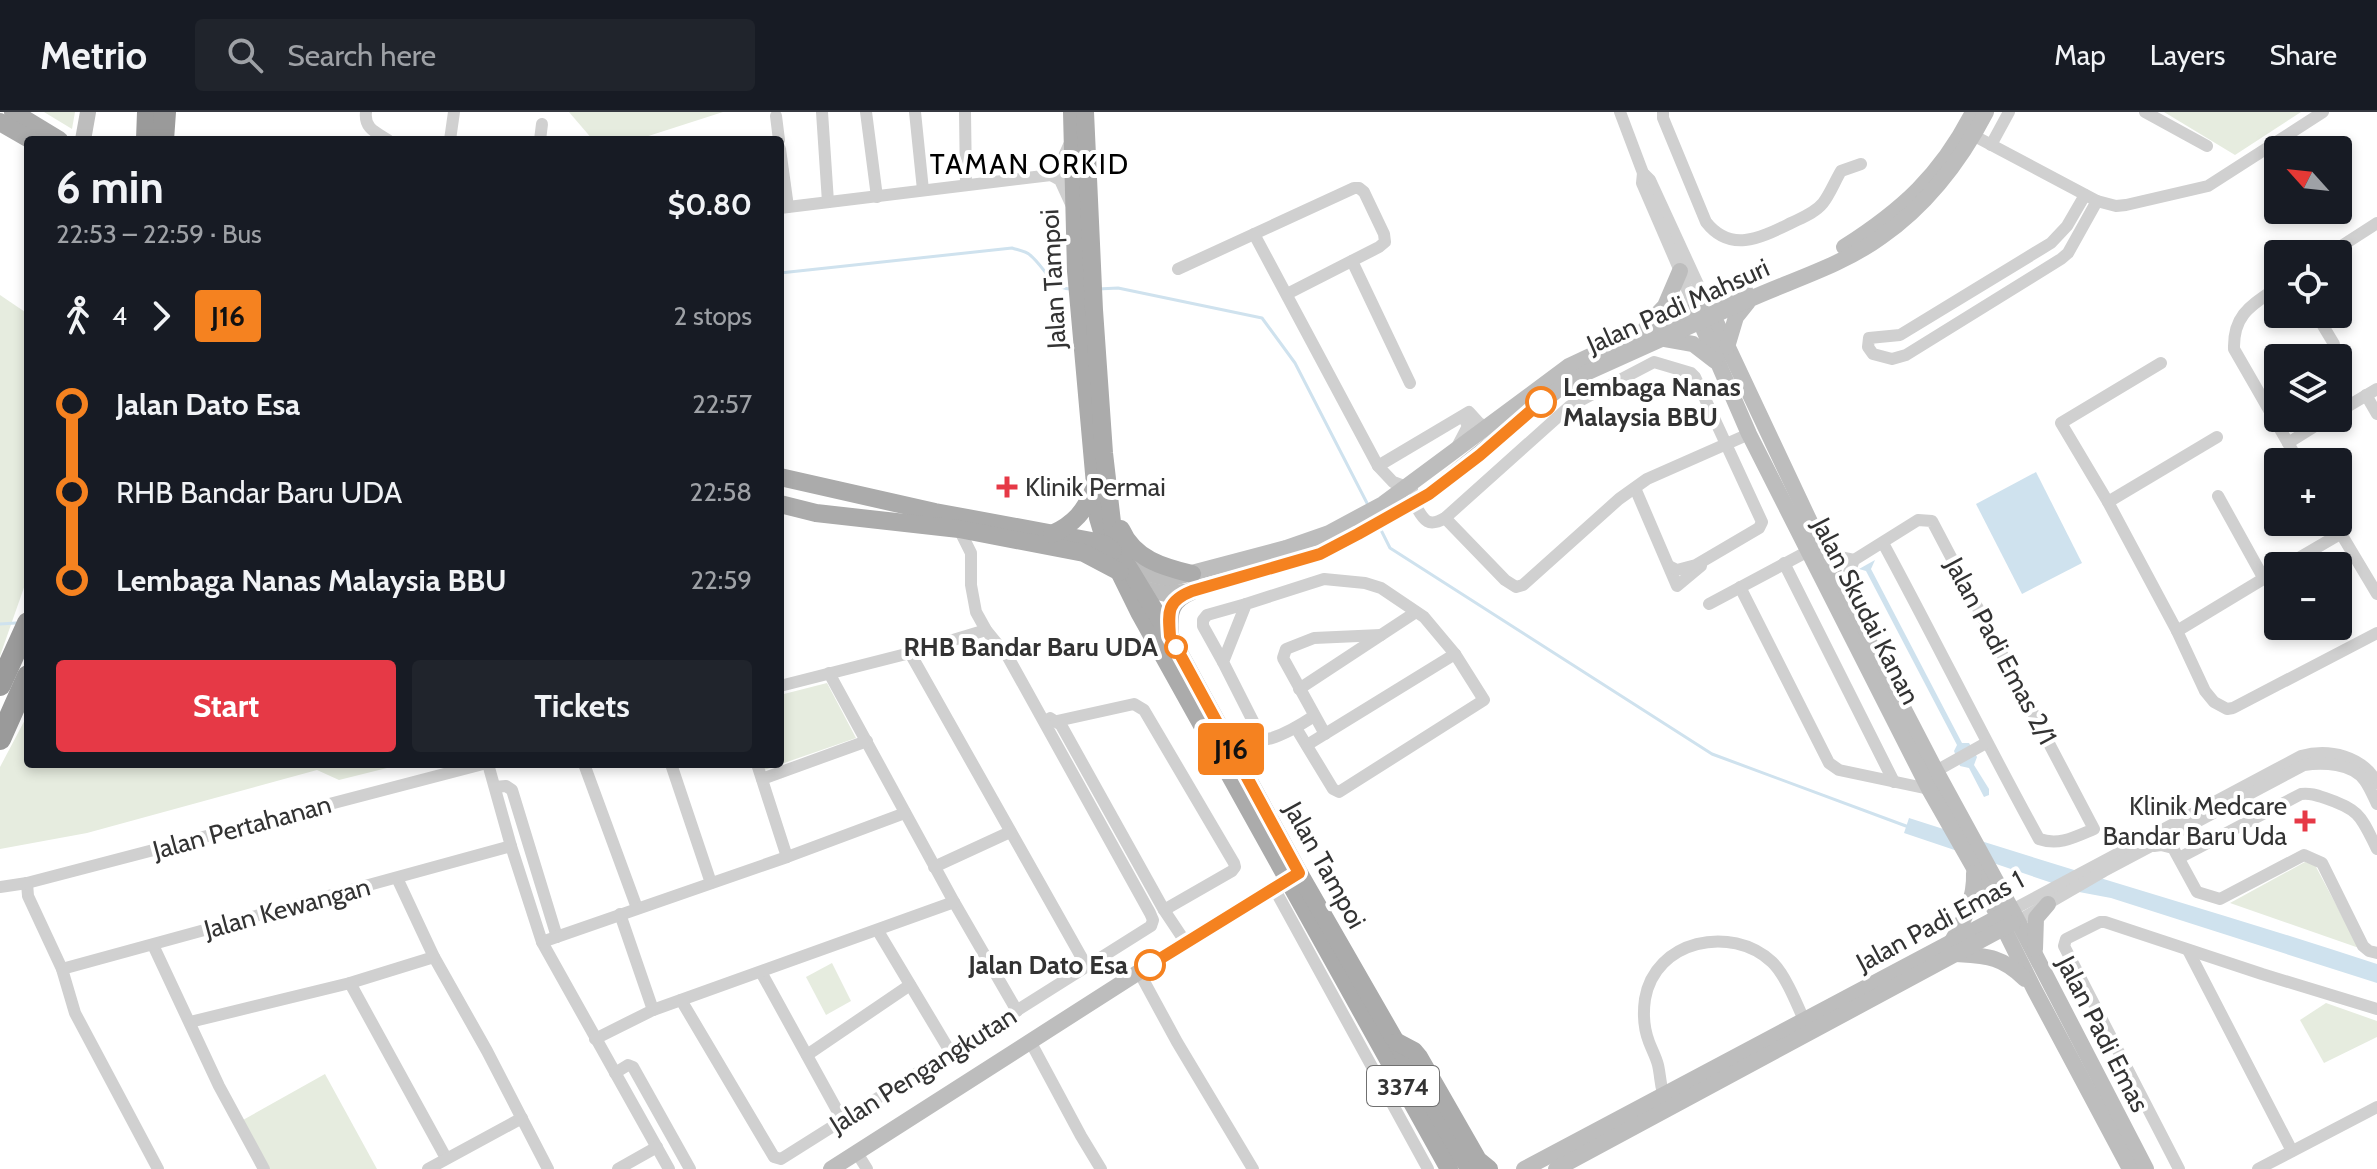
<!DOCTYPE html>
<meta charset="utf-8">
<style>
body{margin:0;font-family:Cabin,sans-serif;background:#20242c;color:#f1f3f6;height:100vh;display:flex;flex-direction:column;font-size:30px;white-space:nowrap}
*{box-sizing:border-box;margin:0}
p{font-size:26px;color:#9ea1a6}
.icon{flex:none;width:44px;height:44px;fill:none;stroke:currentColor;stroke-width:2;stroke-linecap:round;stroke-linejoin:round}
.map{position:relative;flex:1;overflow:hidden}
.panel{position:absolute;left:24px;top:24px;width:760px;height:632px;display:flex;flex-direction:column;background:#171b24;border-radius:8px;box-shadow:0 4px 12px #0003}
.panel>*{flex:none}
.badge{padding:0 16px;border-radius:6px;font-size:28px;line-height:52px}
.needle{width:52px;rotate:297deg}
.buttons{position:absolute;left:2264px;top:24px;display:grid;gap:16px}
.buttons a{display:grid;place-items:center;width:88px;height:88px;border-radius:8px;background:#171b24;box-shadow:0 4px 12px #0003;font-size:40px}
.map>.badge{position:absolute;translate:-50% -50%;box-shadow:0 0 0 4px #fff}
.legs{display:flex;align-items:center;gap:12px;height:88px;padding:0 32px;font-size:26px}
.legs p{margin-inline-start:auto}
.overview{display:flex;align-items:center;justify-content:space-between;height:136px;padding:0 32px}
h1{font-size:44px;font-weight:700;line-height:60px}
.cta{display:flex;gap:16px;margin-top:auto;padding:16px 32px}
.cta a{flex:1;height:92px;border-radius:8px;background:#e63946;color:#fff;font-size:32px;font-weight:700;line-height:92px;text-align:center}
.cta a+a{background:#20242c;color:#f1f3f6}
ul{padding:0 32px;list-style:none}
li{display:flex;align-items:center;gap:28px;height:88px;font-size:30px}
li i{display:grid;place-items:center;width:12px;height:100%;margin:0 10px;background:currentColor}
li i::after{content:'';width:20px;height:20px;margin:-10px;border:6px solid;border-radius:50%;background:#171b24}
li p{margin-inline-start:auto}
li:first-child i{background:linear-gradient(#0000 50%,currentColor 0)}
li:last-child i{background:linear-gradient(currentColor 50%,#0000 0)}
header{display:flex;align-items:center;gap:48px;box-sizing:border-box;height:112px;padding:0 40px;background:#171b24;border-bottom:2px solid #363941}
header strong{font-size:38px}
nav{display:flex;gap:44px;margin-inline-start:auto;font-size:28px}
.search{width:560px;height:72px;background:#20242c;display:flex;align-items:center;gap:20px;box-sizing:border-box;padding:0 28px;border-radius:8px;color:#9ea1a6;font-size:30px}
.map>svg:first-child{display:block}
.green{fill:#e6ecdf}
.water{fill:#cfe2ee}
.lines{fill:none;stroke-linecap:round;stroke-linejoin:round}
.stream{stroke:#cfe2ee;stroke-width:3}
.street{stroke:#d0d0d0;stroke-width:12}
.secondary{stroke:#bdbdbd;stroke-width:16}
.primary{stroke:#ababab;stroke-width:18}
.highway{stroke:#9a9a9a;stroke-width:22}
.line-1-casing{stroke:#fff;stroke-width:18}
.line-1{stroke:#f58220;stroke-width:12}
.stop-1-dot{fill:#fff;stroke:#f58220;stroke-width:4}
.poi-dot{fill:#e63946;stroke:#fff;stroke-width:3}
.labels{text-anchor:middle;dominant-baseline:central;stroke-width:8;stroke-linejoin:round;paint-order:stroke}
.shield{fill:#fff;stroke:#707070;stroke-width:2}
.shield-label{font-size:24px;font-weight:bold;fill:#333}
.street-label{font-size:26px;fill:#333;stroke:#fff}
.stop-label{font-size:26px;font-weight:bold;fill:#333;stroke:#fff;text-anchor:end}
.poi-label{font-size:26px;fill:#333;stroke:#fff;text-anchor:start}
.neighbourhood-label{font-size:28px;letter-spacing:2px;fill:#000;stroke:#fff}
</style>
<header>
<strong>Metrio</strong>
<div class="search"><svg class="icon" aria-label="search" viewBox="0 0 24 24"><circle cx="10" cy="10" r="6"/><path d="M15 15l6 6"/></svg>Search here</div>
<nav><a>Map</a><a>Layers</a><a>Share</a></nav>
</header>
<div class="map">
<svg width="2377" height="1057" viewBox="0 0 2377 1057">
<rect width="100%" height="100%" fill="#fff"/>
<!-- green -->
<g class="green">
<polygon points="44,0 75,0 72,17"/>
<polygon points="569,0 723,0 636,28 593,28"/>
<polygon points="2164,0 2301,0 2235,43"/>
<polygon points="0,183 28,202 28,464 0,544"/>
<polygon points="827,571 856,626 764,658 762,652 780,652 780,583"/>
<polygon points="28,602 28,652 403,652 339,668 317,658 87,721 0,737 0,655"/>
<polygon points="2305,750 2315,753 2359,836 2230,791"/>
<polygon points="832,851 851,889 826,903 806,865"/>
<polygon points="2326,891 2377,909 2377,925 2324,951 2300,908"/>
<polygon points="325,962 377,1057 270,1057 243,1008"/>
</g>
<!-- water -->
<g class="water">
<polygon points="2036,360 2082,451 2022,482 1976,392"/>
<polygon points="1875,448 1871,457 1962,631 1969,631 1977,645 1974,653 1989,677 1989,683 1984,685 1969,656 1960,654 1954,639 1957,633 1866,459 1859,457"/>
<path d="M1909,706C2065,757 2222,801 2377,852V871L2111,786L2079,780L1904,721Z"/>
</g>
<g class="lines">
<!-- stream -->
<g class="stream">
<path d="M780,161L1012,136C1018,138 1026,139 1030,143C1044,154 1051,176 1070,177"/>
<polyline points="1098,177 1118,176 1262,206 1295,251 1369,395"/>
<polyline points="1380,416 1390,436 1712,642 1906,714"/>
<polyline points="0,512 16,511"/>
</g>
<!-- street -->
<g class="street">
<path d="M366,0C364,16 375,20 388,28"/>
<polyline points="822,0 828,90"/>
<polyline points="866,0 877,85"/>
<polyline points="915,0 923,78"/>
<polyline points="965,0 966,72"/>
<polyline points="1620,0 1643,61 1650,68 1707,192"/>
<path d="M1663,0V6L1706,110C1731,142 1762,125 1791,111C1801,106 1815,101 1823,91C1830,82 1835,69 1841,59L1861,52"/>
<polyline points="2145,0 2207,34"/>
<polyline points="776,4 779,28"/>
<polyline points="1967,20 2097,89 2116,94 2126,93 2208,74 2323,0"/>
<polyline points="450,28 454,0"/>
<polyline points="540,28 542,12"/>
<polyline points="1991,33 2009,0"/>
<polyline points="780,37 788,95"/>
<polyline points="1643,61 1642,71 1680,159 1695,198"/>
<polyline points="1051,63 1060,68 1071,92"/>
<polyline points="2085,83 2067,114 2051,131 1900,223 1869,226 1868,235 1873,242 1892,247 1906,243 2061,147 2068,141 2097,89"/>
<polyline points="780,96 1051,63 1059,55 1069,33"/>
<polyline points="1254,122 1378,354 1393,370 1412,377"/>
<polyline points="2329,142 2377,111"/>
<polyline points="1352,149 1410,271"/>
<polyline points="1178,157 1354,76 1359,76 1364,80 1384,122 1385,130 1379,135 1287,182"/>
<path d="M2278,175C2252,193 2233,202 2234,237L2299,350"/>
<polyline points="2316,202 2334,232"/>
<polyline points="2161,251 2061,311 2108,390 2177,519 2205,579 2214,590 2227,597 2233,596 2377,521"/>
<polyline points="2366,283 2377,302"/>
<polyline points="2338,300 2377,277"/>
<polyline points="2288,331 2328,306"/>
<polyline points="1458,333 1468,314 1463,304"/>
<polyline points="1378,354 1469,300 1479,311 1487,315"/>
<polyline points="1635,376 1677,474 1701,454"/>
<polyline points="2218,384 2264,467"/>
<polyline points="2108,390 2217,325"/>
<path d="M1414,391C1423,406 1426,417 1445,406L1570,294L1654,250L1691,261L1695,265L1762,410L1759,416L1696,453L1677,458L1669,454"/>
<polyline points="1445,406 1505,468 1516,475 1523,473 1619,387 1647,367 1749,322"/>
<polyline points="2334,410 2377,482"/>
<polyline points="1825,442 1854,448"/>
<polyline points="1784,451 1894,670"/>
<polyline points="2285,454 2340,422"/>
<polyline points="1740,475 1829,651 1839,658 1929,677"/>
<path d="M1842,478L1854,448L1918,408L1932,409L2094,717C2075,725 2059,734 2039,727C1985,629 1936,529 1883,431"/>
<polyline points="1709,492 1814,436"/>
<polyline points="2177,519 2278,458"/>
<polyline points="910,541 1087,855"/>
<polyline points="1223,550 1203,514 1203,508 1207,503 1246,492"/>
<polyline points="829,561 954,790 1017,899"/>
<polyline points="780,574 910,541 986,518"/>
<polyline points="1299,577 1416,500"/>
<polyline points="1050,606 1061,613 1164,798 1186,831"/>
<polyline points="1057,609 1134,592 1144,598 1234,751 1235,755 1232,759 1164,798"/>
<path d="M1225,621C1255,640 1287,622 1314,604"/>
<polyline points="1325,622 1283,546 1286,537 1314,526 1381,523"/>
<polyline points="1263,629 1223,550 1246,492 1324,467 1365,471 1381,476 1424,505 1455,542 1484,588 1339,680 1333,677 1296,616"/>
<polyline points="1307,633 1455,542"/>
<polyline points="488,652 511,734 542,830 669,1057"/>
<polyline points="584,652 637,796"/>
<polyline points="671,652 711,771"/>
<polyline points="757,652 787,745"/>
<polyline points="1936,659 1986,631"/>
<polyline points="762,667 867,629"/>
<polyline points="495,675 506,674 512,678 557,825"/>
<polyline points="2154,734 2161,733 2173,736 2197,780 2220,787 2304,743 2322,751 2363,834 2369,839 2377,841"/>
<path d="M2179,746L2301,682C2310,681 2316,683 2325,686C2361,698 2361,705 2377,737"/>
<polyline points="934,755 1010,720"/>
<polyline points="397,766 434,845 487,939 548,1057"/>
<polyline points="27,771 28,784 62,857 75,901 158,1057"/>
<polyline points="0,775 27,771 483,652"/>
<polyline points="1274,776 1428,1057"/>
<path d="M2012,798L2301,644C2329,636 2363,644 2377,671"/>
<polyline points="620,802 653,898"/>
<path d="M2018,809L2104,759L2304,653C2322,650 2353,651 2365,669C2370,676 2373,684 2377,692"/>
<polyline points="878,819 951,941"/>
<polyline points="542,830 787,745 905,701"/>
<polyline points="153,833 219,974 264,1057"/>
<polyline points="2188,838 2292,1039"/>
<polyline points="62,857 511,734"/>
<polyline points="761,860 843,1009"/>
<polyline points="1139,860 1177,930 1253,1057"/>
<polyline points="350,871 446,1046"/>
<polyline points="681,888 774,1045 781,1047 1151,814 1153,808 1150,801 1008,545 986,518 976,500 971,473 971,441 959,417"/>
<polyline points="190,910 350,871 434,845"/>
<polyline points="595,927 653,898 954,790"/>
<polyline points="1030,929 1081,1024 1101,1057"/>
<polyline points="807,943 910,873"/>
<polyline points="615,961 628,953 633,955 690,1057"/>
<path d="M1666,989C1660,977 1661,966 1658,953C1656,945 1652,938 1649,930C1644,917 1643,901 1645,887C1655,828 1731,812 1772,850C1786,863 1799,897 1807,915"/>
<polyline points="857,1041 867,1057"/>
<polyline points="428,1057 522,1006"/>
<polyline points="618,1057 657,1035"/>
<polyline points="2179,1057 2064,834 2066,827 2100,810 2105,810 2262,862 2377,897"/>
<polyline points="2258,1057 2377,995"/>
</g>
<!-- secondary -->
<g class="secondary">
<polyline points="83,28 88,0"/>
<path d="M1844,135C1902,98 1941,63 1973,0"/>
<polyline points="1709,195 1842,478 1936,659 2012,798 2146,1057"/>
<polyline points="1697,202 1749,322 1929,677 1974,756 2034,877 2130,1057"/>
<polyline points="1647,213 1665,194 1680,159"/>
<polyline points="1665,227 1693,232 1715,249"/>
<polyline points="1727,235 1736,205 1748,190"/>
<polyline points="1124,448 1149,462 1169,467 1286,436 1329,421 1383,392 1569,254 1637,222 1745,178"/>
<path d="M1141,476L1166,482L1192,479L1320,442L1429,382L1561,275L1586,261C1640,237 1694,212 1748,188C1792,168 1841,154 1881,125C1927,93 1960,50 1986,0"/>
<path d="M1952,829C1965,807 1975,786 1974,761"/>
<polyline points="2035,837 2036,806 2048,792"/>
<path d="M1956,842C1987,844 2002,844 2025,867"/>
<polyline points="831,1057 1139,860 1296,763"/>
<polyline points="1524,1057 2006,801"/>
<polyline points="1556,1057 2013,811"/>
</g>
<!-- primary -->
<g class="primary">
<polyline points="13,0 59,28"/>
<polyline points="1072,0 1076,159 1098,406 1106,433 1139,500 1449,1057"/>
<polyline points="1085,0 1094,198 1104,341 1113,419 1124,448 1170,524 1299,761 1469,1057"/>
<polyline points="0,10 31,28"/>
<polyline points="780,365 935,400 1097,430 1106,433 1113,439"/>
<polyline points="780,392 816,401 959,417 1084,441 1120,460"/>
<path d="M1121,417C1134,447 1163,455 1192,462"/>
<path d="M1052,422C1074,412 1085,399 1094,377"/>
<path d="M1170,521C1168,499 1171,488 1192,479"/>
<polyline points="1397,930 1414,939 1419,945 1478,1048 1489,1057"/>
</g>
<!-- highway -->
<g class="highway">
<polyline points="147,28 148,0"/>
<polyline points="163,28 165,0"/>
<polyline points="0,573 28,511"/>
<polyline points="0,627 28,564"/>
</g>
</g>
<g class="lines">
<defs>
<path id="line-1" d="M1150,853L1299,761L1170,524C1168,499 1167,489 1192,479L1320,442L1358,422L1429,382L1480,343L1541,290"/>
</defs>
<!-- line-1 casing -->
<use href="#line-1" class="line-1-casing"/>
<!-- line-1 -->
<use href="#line-1" class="line-1"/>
</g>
<!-- markers -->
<g class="stop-1-dot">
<circle cx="1541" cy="290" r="14"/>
<circle cx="1176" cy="535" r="10"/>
<circle cx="1150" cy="853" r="14"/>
</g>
<g class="poi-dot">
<path d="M1003 363h8v8h8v8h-8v8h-8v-8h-8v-8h8z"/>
<path d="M2301 697h8v8h8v8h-8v8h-8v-8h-8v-8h8z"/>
</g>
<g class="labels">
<!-- shield labels -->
<rect class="shield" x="1367" y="954" width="72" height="40" rx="6"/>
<g class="shield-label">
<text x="1403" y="974">3374</text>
</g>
<!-- street labels -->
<g class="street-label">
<text transform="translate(1053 167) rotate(-93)">Jalan Tampoi</text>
<text transform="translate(1678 194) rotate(-24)">Jalan Padi Mahsuri</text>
<text transform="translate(1866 499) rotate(63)">Jalan Skudai Kanan</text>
<text transform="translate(2001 539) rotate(62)">Jalan Padi Emas 2/1</text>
<text transform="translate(242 715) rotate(-15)">Jalan Pertahanan</text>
<text transform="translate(1325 753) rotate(61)">Jalan Tampoi</text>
<text transform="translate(287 796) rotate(-15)">Jalan Kewangan</text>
<text transform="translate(1940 809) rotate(-28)">Jalan Padi Emas 1</text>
<text transform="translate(2103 922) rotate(63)">Jalan Padi Emas</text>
<text transform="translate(923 958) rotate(-32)">Jalan Pengangkutan</text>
</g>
<!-- stop labels -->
<g class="stop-label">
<text x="1563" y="275" text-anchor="start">Lembaga Nanas<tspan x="1563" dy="30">Malaysia BBU</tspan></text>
<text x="1158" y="535">RHB Bandar Baru UDA</text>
<text x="1128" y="853">Jalan Dato Esa</text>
</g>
<!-- poi labels -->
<g class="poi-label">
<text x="1025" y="375">Klinik Permai</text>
<text x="2287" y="694" text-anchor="end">Klinik Medcare<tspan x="2287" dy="30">Bandar Baru Uda</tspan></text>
</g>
<!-- neighbourhood labels -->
<g class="neighbourhood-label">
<text x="1030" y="52">TAMAN ORKID</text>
</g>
</g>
</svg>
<div class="buttons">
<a><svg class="needle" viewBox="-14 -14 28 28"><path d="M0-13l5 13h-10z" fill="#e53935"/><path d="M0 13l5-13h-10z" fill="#9ea1a6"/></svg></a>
<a><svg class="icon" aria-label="locate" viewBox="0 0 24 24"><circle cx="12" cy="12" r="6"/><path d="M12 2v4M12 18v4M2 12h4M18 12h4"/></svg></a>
<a><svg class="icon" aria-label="layers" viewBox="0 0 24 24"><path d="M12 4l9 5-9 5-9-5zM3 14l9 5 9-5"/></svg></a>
<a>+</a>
<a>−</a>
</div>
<b class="badge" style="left:1231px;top:637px;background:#f58220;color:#111">J16</b>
<section class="panel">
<div class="overview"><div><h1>6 min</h1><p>22:53 – 22:59 · Bus</p></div><b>$0.80</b></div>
<div class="legs"><svg class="icon" aria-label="walk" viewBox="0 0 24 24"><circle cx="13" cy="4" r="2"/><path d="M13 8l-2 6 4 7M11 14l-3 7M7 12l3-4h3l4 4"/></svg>4<svg class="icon" aria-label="forward" viewBox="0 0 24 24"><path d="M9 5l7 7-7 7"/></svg><b class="badge" style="background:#f58220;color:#111">J16</b><p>2 stops</p></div>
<ul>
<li><i style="color:#f58220"></i><b>Jalan Dato Esa</b><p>22:57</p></li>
<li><i style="color:#f58220"></i><span>RHB Bandar Baru UDA</span><p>22:58</p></li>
<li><i style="color:#f58220"></i><b>Lembaga Nanas Malaysia BBU</b><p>22:59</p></li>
</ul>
<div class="cta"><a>Start</a><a>Tickets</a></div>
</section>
</div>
